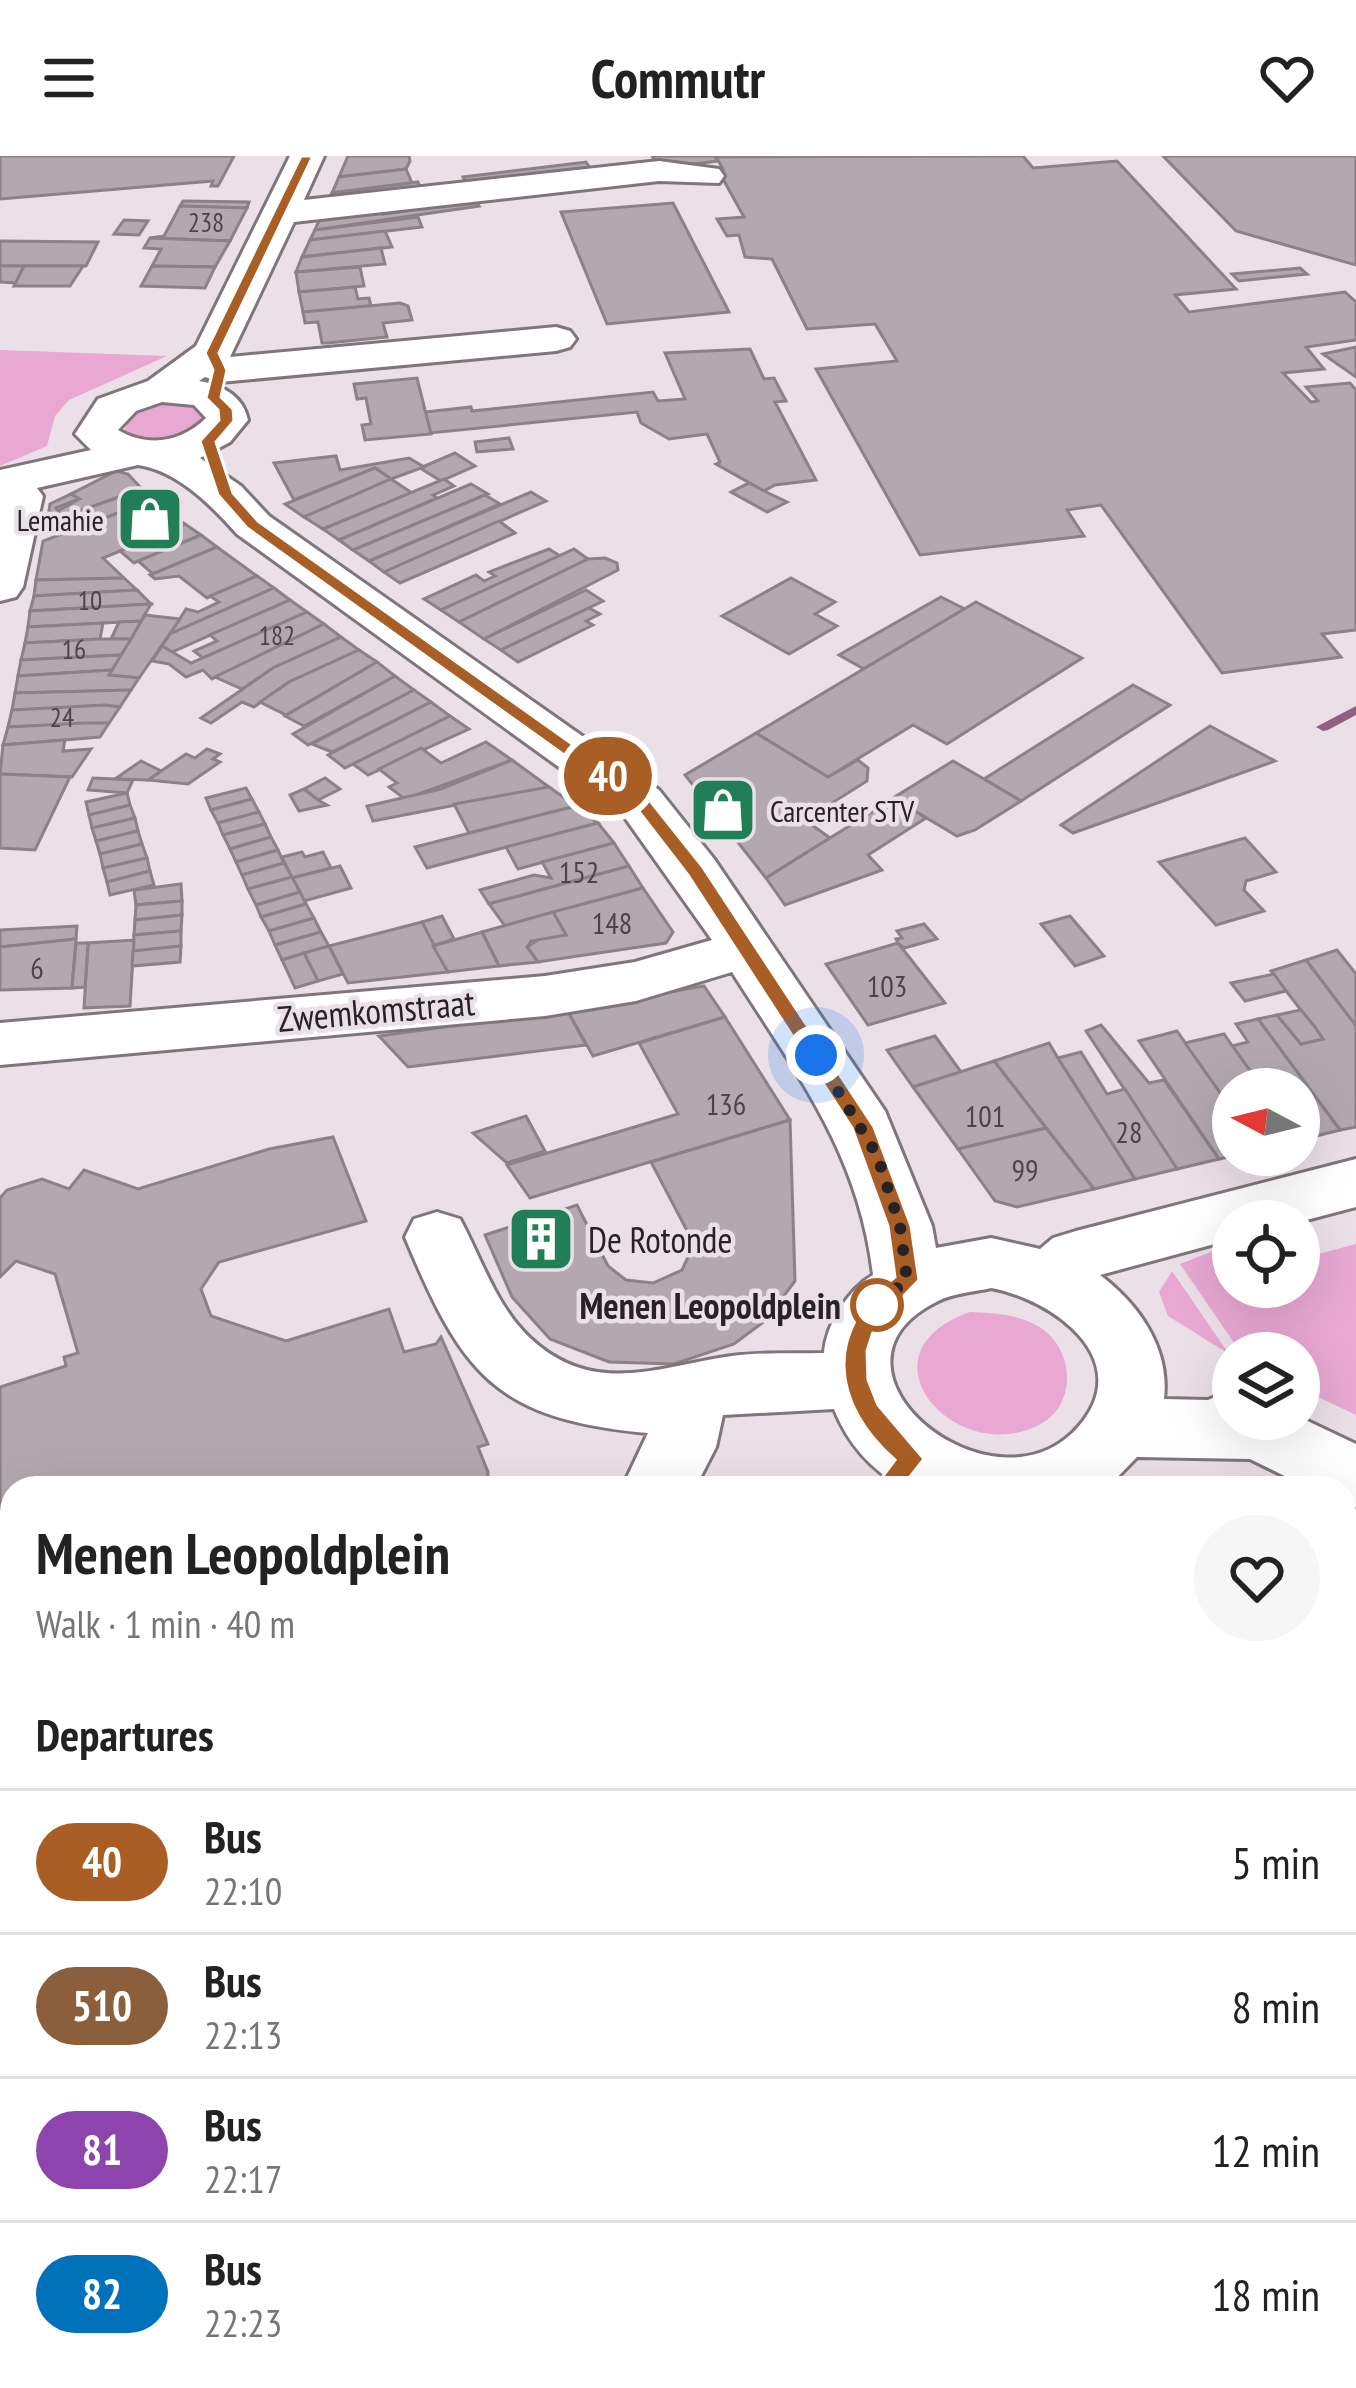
<!DOCTYPE html>
<meta charset="utf-8">
<style>
body{margin:0;font-family:"PT Sans Narrow",sans-serif;background:#f6f6f6;color:#222;height:100vh;display:flex;flex-direction:column;font-size:45px;white-space:nowrap}
*{box-sizing:border-box;margin:0}
p{font-size:39px;color:#767676}
.icon{flex:none;width:66px;height:66px;fill:none;stroke:currentColor;stroke-width:2;stroke-linecap:round;stroke-linejoin:round}
.map{position:relative;flex:1;overflow:hidden}
.side{position:absolute;left:0px;top:1320px;width:1356px;height:912px;display:flex;flex-direction:column;background:#fff;border-radius:36px 36px 0 0;box-shadow:0 12px 48px #0002}
.side>*{flex:none}
.badge{padding:0 24px;border-radius:39px;font-size:42px;line-height:78px}
.needle{width:78px;rotate:277deg}
.buttons{position:absolute;left:1212px;top:912px;display:grid;gap:24px}
.buttons a{display:grid;place-items:center;width:108px;height:108px;border-radius:50%;background:#fff;box-shadow:0 12px 48px #0002;font-size:60px}
.you{position:absolute;width:60px;height:60px;margin:-30px;border:9px solid #fff;border-radius:50%;background:#1a73e8;box-shadow:0 0 0 18px #1a73e833}
.map>.badge{position:absolute;translate:-50% -50%;box-shadow:0 0 0 6px #fff}
h2{padding:0 36px;font-size:45px;line-height:108px}
.round{display:grid;place-items:center;flex:none;width:126px;height:126px;border-radius:63px;background:#f6f6f6}
.overview{display:flex;align-items:center;justify-content:space-between;height:204px;padding:0 36px}
h1{font-size:57px;font-weight:800;line-height:90px}
ul{padding:0;list-style:none}
li{display:flex;align-items:center;gap:36px;height:144px;padding:0 36px;border-top:3px solid #e0e0e0}
li div{flex:1}
li b{display:block;font-size:45px}
li em{font-style:normal}
li .badge{min-width:132px;font-weight:700;text-align:center}
header{display:flex;justify-content:space-between;align-items:center;height:156px;padding:0 36px;background:#fff;font-size:54px;font-weight:800}
.map>svg:first-child{display:block}
.green{fill:#e8a8d2}
.lines{fill:none;stroke-linecap:round;stroke-linejoin:round}
.stream{fill:#925e81;fill-rule:evenodd}
.building{fill:#b3a8af;stroke:#8b8187;stroke-width:3}
.minor-casing{stroke:#7f757b;stroke-width:6}
.minor{fill:#fff;fill-rule:evenodd}
.line{fill:#a85e24;stroke:#fff;stroke-width:3}
.walk{stroke:#272325;stroke-width:12;stroke-dasharray:0 21.6}
.stop-dot{fill:#fff;stroke:#a85e24;stroke-width:6}
.labels{text-anchor:middle;dominant-baseline:central;stroke-width:9;stroke-linejoin:round;paint-order:stroke}
.far-number-label{font-size:27px;fill:#4a4448}
.far-poi-label{font-size:30px;fill:#272325;stroke:#ece0e8;text-anchor:end}
.number-label{font-size:30px;fill:#4a4448}
.street-label{font-size:36px;fill:#272325;stroke:#ece0e8}
.poi-label{font-size:36px;fill:#272325;stroke:#ece0e8;text-anchor:start}
.stop-label{font-size:36px;font-weight:bold;fill:#272325;stroke:#ece0e8;text-anchor:end}
</style>
<header><svg class="icon" aria-label="menu" viewBox="0 0 24 24"><path d="M4 6h16M4 12h16M4 18h16"/></svg>Commutr<svg class="icon" aria-label="heart" viewBox="0 0 24 24"><path d="M12 20l-8-8c-3-5 5-10 8-4 3-6 11-1 8 4z"/></svg></header>
<div class="map">
<svg width="1356" height="2232" viewBox="0 0 1356 2232">
<rect width="100%" height="100%" fill="#ece0e8"/>
<!-- green -->
<g class="green">
<polygon points="0,194 167,200 69,244 55,260 47,290 0,310"/>
<path d="M163,246L186,247L201,255L202,267C179,285 149,291 125,274L130,256Z"/>
<polygon points="1356,1088 1356,1259 1299,1232 1299,1197 1241,1197 1180,1108 1226,1090 1233,1101 1233,1131 1299,1131 1299,1103"/>
<polygon points="1172,1115 1229,1198 1168,1160 1159,1136"/>
<path d="M970,1156C995,1157 1019,1158 1041,1172C1076,1196 1077,1251 1037,1270C954,1310 854,1197 970,1156Z"/>
<polygon points="12,1694 12,2220 425,2220 425,2232 0,2232 0,1697"/>
</g>
<g class="lines">
<!-- stream -->
<polygon class="stream" points="1356,550 1356,559 1328,574 1323,575 1316,571"/>
</g>
<!-- building -->
<g class="building">
<polygon points="0,0 234,0 218,30 211,30 213,25 0,43"/>
<polygon points="348,0 409,0 410,5 406,13 339,21"/>
<polygon points="652,0 714,0 718,5 660,12"/>
<polygon points="1023,0 1033,12 1117,5 1236,133 1175,139 1189,156 1345,136 1356,146 1356,184 1306,191 1324,213 1283,217 1311,246 1318,245 1306,231 1350,227 1356,234 1356,474 1322,478 1341,501 1222,517 1101,349 1067,354 1084,380 920,399 816,213 897,205 875,168 807,173 772,103 745,101 739,79 727,80 717,63 744,61 718,14 723,13 716,1"/>
<polygon points="1163,0 1356,0 1356,109 1236,75"/>
<polygon points="586,6 594,18 469,33 463,21"/>
<polygon points="406,13 412,27 332,37 339,21"/>
<polygon points="418,26 420,31 326,50 332,37"/>
<polygon points="474,42 479,50 315,74 321,60 382,52 383,58 398,56 396,51"/>
<polygon points="183,45 249,46 247,52 180,50"/>
<polygon points="673,47 729,156 607,168 561,56"/>
<polygon points="180,50 247,52 230,85 150,82 164,80"/>
<polygon points="418,61 422,71 310,84 315,74"/>
<polygon points="124,64 148,65 139,79 114,78"/>
<polygon points="385,75 392,91 302,101 310,84"/>
<polygon points="150,82 230,85 215,111 152,110 161,93 144,92"/>
<polygon points="0,85 98,86 86,110 0,110"/>
<polygon points="381,92 385,108 296,116 302,101"/>
<polygon points="0,110 24,110 16,127 0,126"/>
<polygon points="24,110 83,110 70,130 14,130"/>
<polygon points="152,110 215,111 205,132 141,130"/>
<polygon points="360,111 364,130 299,136 296,116"/>
<polygon points="1300,112 1307,118 1239,125 1232,118"/>
<polygon points="355,131 358,143 369,142 371,150 303,156 299,136"/>
<polygon points="400,147 408,150 412,164 383,167 387,181 328,187 322,187 318,166 305,167 303,156"/>
<polygon points="1356,191 1356,221 1323,198"/>
<polygon points="750,193 764,223 774,222 786,245 775,246 816,324 775,329 764,335 716,308 720,306 707,278 669,283 641,267 637,256 430,277 425,256 471,251 472,255 653,236 658,245 685,243 665,197"/>
<polygon points="417,222 431,278 365,284 362,269 371,268 366,242 357,243 354,228"/>
<polygon points="509,282 513,293 477,296 475,286"/>
<polygon points="455,297 475,310 441,325 420,312"/>
<polygon points="336,300 340,314 409,302 424,311 391,323 375,312 294,344 274,307"/>
<polygon points="375,312 391,323 304,361 285,348"/>
<polygon points="116,315 128,318 142,333 62,361 56,356 79,343 71,338"/>
<polygon points="391,323 412,337 323,373 304,361"/>
<polygon points="444,323 454,330 433,339 437,342 339,384 323,373"/>
<polygon points="749,327 764,335 787,346 767,356 731,336"/>
<polygon points="471,328 488,338 353,394 339,384"/>
<polygon points="142,333 153,344 74,373 60,362"/>
<polygon points="531,336 546,345 384,416 369,405"/>
<polygon points="71,338 79,343 56,352 66,367 46,374 50,348"/>
<polygon points="485,339 500,348 369,405 353,394"/>
<polygon points="153,344 185,368 103,402 124,422 36,424 43,385"/>
<polygon points="499,365 515,377 400,427 384,416"/>
<polygon points="185,368 201,379 134,407 120,395"/>
<polygon points="201,379 217,391 153,418 138,405"/>
<polygon points="217,391 257,420 207,442 179,420 155,423 150,419"/>
<polygon points="549,393 560,400 441,454 424,443 476,419 484,425 495,420 489,416"/>
<polygon points="574,393 588,403 459,466 441,454"/>
<polygon points="605,402 617,407 618,414 484,483 459,466 588,403"/>
<polygon points="257,420 274,432 170,478 186,453 198,456 219,446 210,440"/>
<polygon points="124,422 137,434 34,440 36,424"/>
<polygon points="791,422 835,446 815,458 837,470 789,498 722,460"/>
<polygon points="274,432 290,444 172,496 162,490 170,478"/>
<polygon points="137,434 151,448 30,455 34,440"/>
<polygon points="586,434 603,445 501,494 484,483"/>
<polygon points="941,441 965,453 864,513 839,499"/>
<polygon points="290,444 307,456 203,502 194,495 217,485 210,479"/>
<polygon points="976,446 1082,502 947,588 913,569 828,621 756,577"/>
<polygon points="151,448 141,465 28,471 30,455"/>
<polygon points="589,452 600,458 586,465 593,469 518,506 501,494"/>
<polygon points="307,456 324,468 212,523 203,514 186,521 169,508 152,505 162,490 191,507"/>
<polygon points="145,459 180,463 139,522 109,519"/>
<polygon points="141,465 131,483 111,483 119,466"/>
<polygon points="103,467 100,483 25,487 28,471"/>
<polygon points="324,468 341,481 273,512 242,533 215,521"/>
<polygon points="341,481 359,494 289,526 254,551 242,546 211,567 201,562 273,512"/>
<polygon points="100,483 131,483 121,499 21,504 25,487"/>
<polygon points="359,494 377,506 286,559 260,546 289,526"/>
<polygon points="121,499 112,514 18,520 21,504"/>
<polygon points="377,506 395,520 304,570 285,560"/>
<polygon points="112,514 109,519 139,522 131,534 15,537 18,520"/>
<polygon points="395,520 414,534 308,589 293,578"/>
<polygon points="1133,529 1170,549 1021,645 984,623"/>
<polygon points="131,534 120,551 12,554 15,537"/>
<polygon points="414,534 431,546 332,596 312,588"/>
<polygon points="431,546 450,560 345,612 328,599"/>
<polygon points="105,549 120,551 109,567 8,571 12,554"/>
<polygon points="450,560 469,573 368,619 353,608"/>
<polygon points="85,567 109,567 100,581 3,589 8,571"/>
<polygon points="1210,570 1275,605 1073,677 1061,669"/>
<polygon points="756,577 828,621 858,604 868,612 867,625 805,664 830,682 766,722 685,619"/>
<polygon points="65,584 63,595 91,593 72,621 0,618 3,589"/>
<polygon points="486,586 512,604 405,643 389,631 397,627 379,613 421,592 441,607"/>
<polygon points="207,593 220,598 213,603 220,606 188,628 148,624 186,598 195,602"/>
<polygon points="512,604 549,631 373,665 367,650 441,633"/>
<polygon points="141,605 161,615 148,624 115,623"/>
<polygon points="953,605 984,623 1021,645 975,674 957,680 893,642"/>
<polygon points="0,618 70,621 35,694 0,692"/>
<polygon points="93,622 115,623 133,624 127,637 88,634"/>
<polygon points="325,622 340,633 318,644 304,633"/>
<polygon points="549,631 576,650 469,677 454,648"/>
<polygon points="246,632 252,643 211,654 206,642"/>
<polygon points="304,633 318,644 327,649 299,655 290,639"/>
<polygon points="127,637 130,649 89,659 86,646"/>
<polygon points="894,642 926,662 868,699 882,714 785,749 766,722"/>
<polygon points="252,643 259,656 218,667 211,654"/>
<polygon points="130,649 135,662 92,672 89,659"/>
<polygon points="576,650 598,667 427,712 415,691"/>
<polygon points="259,656 265,668 223,679 218,667"/>
<polygon points="135,662 138,675 96,685 92,672"/>
<polygon points="598,667 614,687 518,713 506,691"/>
<polygon points="265,668 271,681 230,693 223,679"/>
<polygon points="138,675 142,688 100,698 96,685"/>
<polygon points="271,681 278,694 236,706 230,693"/>
<polygon points="1245,682 1276,716 1246,725 1244,734 1264,755 1216,769 1159,706"/>
<polygon points="614,687 629,710 489,748 480,734 534,719 551,722 542,706"/>
<polygon points="142,688 147,702 103,712 100,698"/>
<polygon points="278,694 284,707 242,719 236,706"/>
<polygon points="302,696 305,701 323,696 331,712 292,722 282,701"/>
<polygon points="147,702 150,715 107,726 103,712"/>
<polygon points="284,707 292,721 248,733 242,719"/>
<polygon points="340,710 351,732 304,745 292,722"/>
<polygon points="629,710 643,732 505,770 489,748"/>
<polygon points="150,715 154,729 110,739 107,726"/>
<polygon points="292,721 300,736 256,749 248,733"/>
<polygon points="181,728 182,745 136,749 134,734"/>
<polygon points="643,732 673,776 666,787 538,806 527,791 541,782 566,779 553,756"/>
<polygon points="300,736 306,748 261,761 256,749"/>
<polygon points="182,745 182,759 135,764 136,749"/>
<polygon points="306,748 314,762 269,775 261,761"/>
<polygon points="553,756 566,779 531,785 527,791 538,806 499,810 482,776"/>
<polygon points="182,759 181,775 134,779 135,764"/>
<polygon points="442,760 454,783 433,790 422,766"/>
<polygon points="1070,760 1104,800 1075,810 1041,768"/>
<polygon points="314,762 321,776 275,789 269,775"/>
<polygon points="422,766 448,816 348,827 329,790"/>
<polygon points="924,768 937,783 904,792 898,787 896,783 902,782 897,775"/>
<polygon points="77,770 76,783 0,791 0,774"/>
<polygon points="181,775 181,790 133,795 134,779"/>
<polygon points="321,776 329,790 282,804 275,789"/>
<polygon points="482,776 499,810 448,816 433,790"/>
<polygon points="76,783 72,832 0,834 0,791"/>
<polygon points="134,784 130,850 84,852 88,787"/>
<polygon points="76,787 88,787 85,831 72,832"/>
<polygon points="898,787 945,847 868,869 826,808"/>
<polygon points="181,790 180,806 132,810 133,795"/>
<polygon points="329,790 343,818 318,825 304,797"/>
<polygon points="1337,794 1356,818 1356,870 1306,804"/>
<polygon points="304,797 318,825 295,832 282,804"/>
<polygon points="1306,804 1356,870 1356,971 1340,974 1258,863 1277,859 1301,888 1323,883 1271,815"/>
<polygon points="1274,818 1286,835 1245,845 1231,827"/>
<polygon points="704,830 725,861 593,900 567,854"/>
<polygon points="567,854 586,889 408,911 379,880"/>
<polygon points="1301,854 1315,871 1323,883 1301,888 1277,859"/>
<polygon points="725,861 790,964 530,1042 507,1009 678,958 639,887"/>
<polygon points="1258,863 1340,974 1300,984 1299,933 1263,933 1232,890 1248,886 1236,868"/>
<polygon points="1101,869 1149,927 1164,924 1219,1003 1177,1013 1086,875"/>
<polygon points="1177,875 1233,955 1233,999 1237,999 1219,1003 1139,885"/>
<polygon points="1224,878 1263,933 1233,933 1233,955 1185,887"/>
<polygon points="935,880 961,916 913,931 887,894"/>
<polygon points="1049,887 1058,902 1135,1023 1094,1033 994,905"/>
<polygon points="1081,896 1107,938 1125,933 1177,1013 1135,1023 1058,902"/>
<polygon points="994,905 1046,972 958,993 913,931"/>
<polygon points="526,960 545,995 507,1007 473,977"/>
<polygon points="790,964 795,1125 766,1164 734,1188 674,1208 609,1206 550,1183 512,1141 485,1079 577,1049 608,1110 626,1124 653,1127 682,1114 694,1088 651,1006"/>
<polygon points="1046,972 1094,1033 1017,1051 995,1045 958,993"/>
<polygon points="333,981 366,1065 219,1106 201,1133 211,1160 286,1185 389,1153 404,1196 436,1188 441,1181 488,1288 478,1291 488,1316 487,1332 12,1332 12,1612 0,1613 0,1231 66,1210 64,1201 78,1197 55,1118 16,1105 0,1121 0,1042 7,1034 42,1023 69,1033 84,1014 138,1033 269,993"/>
<polygon points="1344,1367 1356,1373 1356,1429 1344,1453"/>
<polygon points="1344,1502 1356,1508 1356,1552 1344,1539"/>
<rect x="1344" y="1552" width="12" height="46"/>
<polygon points="1344,1598 1356,1598 1356,1715 1344,1647"/>
<polygon points="1344,1647 1356,1715 1356,1815 1344,1813"/>
<polygon points="1344,1971 1356,1973 1356,2063 1344,2063"/>
<polygon points="1356,2133 1356,2199 1344,2203 1344,2136"/>
<polygon points="1356,2199 1356,2232 1256,2232 1293,2220 1344,2220 1344,2203"/>
<polygon points="617,2220 785,2220 786,2232 617,2232"/>
<polygon points="931,2220 1055,2220 1059,2232 926,2232 933,2230"/>
<polygon points="1196,2220 1293,2220 1256,2232 1200,2232"/>
</g>
<g class="lines">
<defs>
<g id="minor">
<path d="M290,0H324L304,44L659,5L719,13L724,20L719,27L659,25L294,66L230,201L556,171L570,175L576,183L570,191L556,195L220,226L205,221L199,225C222,229 243,240 248,264L230,286L200,302L241,330L269,360L659,634L714,703L885,955L932,1070L936,1092L991,1082L1040,1093L1053,1082L1076,1075L1356,1003V1051L1299,1066L1233,1065V1083L1100,1119C1139,1149 1170,1192 1164,1243L1208,1244L1233,1234V1263L1299,1261L1356,1288V1351L1344,1347V1332H1309L1250,1303L1137,1301L1107,1332H904C871,1314 848,1288 834,1253L723,1259L716,1291L695,1332H622L648,1277C495,1263 462,1218 405,1081L414,1063L437,1056L460,1063C482,1104 496,1150 530,1182C594,1242 659,1210 732,1200C762,1196 794,1198 824,1197C826,1168 849,1133 873,1119C859,997 796,917 732,816L636,845L545,860L0,909V867L545,820L635,806L712,784L621,656L237,378C211,349 178,315 138,309L37,332L43,340L23,431L16,441L0,445V314L91,294L75,278L98,243L148,225L196,190ZM162,246L194,249L206,262C181,286 149,292 118,274L136,255ZM991,1132C1052,1143 1137,1203 1079,1270C995,1368 801,1212 938,1145C953,1137 974,1136 991,1132Z"/>
<polygon points="12,1621 12,1699 0,1701 0,1623"/>
<polygon points="1344,1803 1356,1804 1356,1890 1344,1889"/>
<rect x="514" y="2220" width="98" height="12"/>
<polygon points="1063,2220 1161,2220 1165,2232 1067,2232"/>
</g>
</defs>
<!-- minor casing -->
<use href="#minor" class="minor-casing"/>
<!-- minor -->
<use href="#minor" class="minor"/>
</g>
<!-- line -->
<path class="line" d="M301,0H313L219,197L227,214L221,241L233,253L234,265L216,286L233,337L258,365L647,641L702,710L874,971L911,1070L919,1124L875,1170L867,1195L868,1224L878,1249L924,1303L895,1340L886,1343L874,1332L895,1304C831,1248 823,1174 895,1121L888,1070L852,972L688,719L634,649L247,372L218,339L200,285L219,264L218,254L206,242L213,214L205,197Z"/>
<g class="lines">
<!-- walk -->
<polyline class="walk" points="816,899 877,999 900,1070 907,1124 877,1149"/>
</g>
<!-- icons -->
<defs>
<symbol id="shop-square" viewBox="-11 -11 22 22"><rect x="-9" y="-9" width="18" height="18" rx="4" fill="#207f56" stroke="#ece0e8"/><path d="M-5-2.5h2.3a2.7 3.5 0 0 1 5.4 0H5L5.5 6h-11ZM-1.5-2.5h3a1.5 2.3 0 0 0-3 0Z" fill="#fff"/></symbol>
<symbol id="building-square" viewBox="-11 -11 22 22"><rect x="-9" y="-9" width="18" height="18" rx="4" fill="#207f56" stroke="#ece0e8"/><path d="M-4-6H4V6H1V3H-1V6H-4ZM-2.5-4.3h1.7v1.8h-1.7ZM.8-4.3h1.7v1.8H.8ZM-2.5-1h1.7V.8h-1.7ZM.8-1h1.7V.8H.8Z" fill="#fff"/></symbol>
</defs>
<g fill-rule="evenodd">
<use href="#shop-square" x="112" y="325" width="76" height="76"/>
<use href="#shop-square" x="685" y="616" width="76" height="76"/>
<use href="#building-square" x="503" y="1045" width="76" height="76"/>
</g>
<!-- markers -->
<circle class="stop-dot" cx="877" cy="1149" r="24"/>
<g class="labels">
<!-- far-number labels -->
<g class="far-number-label">
<text x="206" y="66">238</text>
<text x="90" y="444">10</text>
<text x="277" y="479">182</text>
<text x="74" y="493">16</text>
<text x="62" y="561">24</text>
</g>
<!-- far-poi labels -->
<g class="far-poi-label">
<text x="104" y="363">Lemahie</text>
<text x="770" y="654" text-anchor="start">Carcenter STV</text>
</g>
<!-- number labels -->
<g class="number-label">
<text x="579" y="715">152</text>
<text x="612" y="766">148</text>
<text x="37" y="811">6</text>
<text x="887" y="829">103</text>
<text x="726" y="947">136</text>
<text x="985" y="959">101</text>
<text x="1129" y="975">28</text>
<text x="1025" y="1013">99</text>
</g>
<!-- street labels -->
<g class="street-label">
<text transform="translate(376 854) rotate(-5)">Zwemkomstraat</text>
</g>
<!-- poi labels -->
<g class="poi-label">
<text x="588" y="1083">De Rotonde</text>
</g>
<!-- stop labels -->
<g class="stop-label">
<text x="841" y="1149">Menen Leopoldplein</text>
</g>
</g>
</svg>
<div class="buttons">
<a><svg class="needle" viewBox="-14 -14 28 28"><path d="M0-13l5 13h-10z" fill="#e53935"/><path d="M0 13l5-13h-10z" fill="#767676"/></svg></a>
<a><svg class="icon" aria-label="locate" viewBox="0 0 24 24"><circle cx="12" cy="12" r="6"/><path d="M12 2v4M12 18v4M2 12h4M18 12h4"/></svg></a>
<a><svg class="icon" aria-label="layers" viewBox="0 0 24 24"><path d="M12 4l9 5-9 5-9-5zM3 14l9 5 9-5"/></svg></a>
</div>
<div class="you" style="left:816px;top:899px"></div>
<b class="badge" style="left:608px;top:620px;background:#a85e24;color:#fff">40</b>
<section class="side">
<div class="overview"><div><h1>Menen Leopoldplein</h1><p>Walk · 1 min · 40 m</p></div><a class="round"><svg class="icon" aria-label="heart" viewBox="0 0 24 24"><path d="M12 20l-8-8c-3-5 5-10 8-4 3-6 11-1 8 4z"/></svg></a></div>
<h2>Departures</h2>
<ul>
<li><span class="badge" style="background:#a85e24;color:#fff">40</span><div><b>Bus</b><p>22:10</p></div><em>5 min</em></li>
<li><span class="badge" style="background:#8b5e3c;color:#fff">510</span><div><b>Bus</b><p>22:13</p></div><em>8 min</em></li>
<li><span class="badge" style="background:#8e44ad;color:#fff">81</span><div><b>Bus</b><p>22:17</p></div><em>12 min</em></li>
<li><span class="badge" style="background:#0072bc;color:#fff">82</span><div><b>Bus</b><p>22:23</p></div><em>18 min</em></li>
</ul>
</section>
</div>
